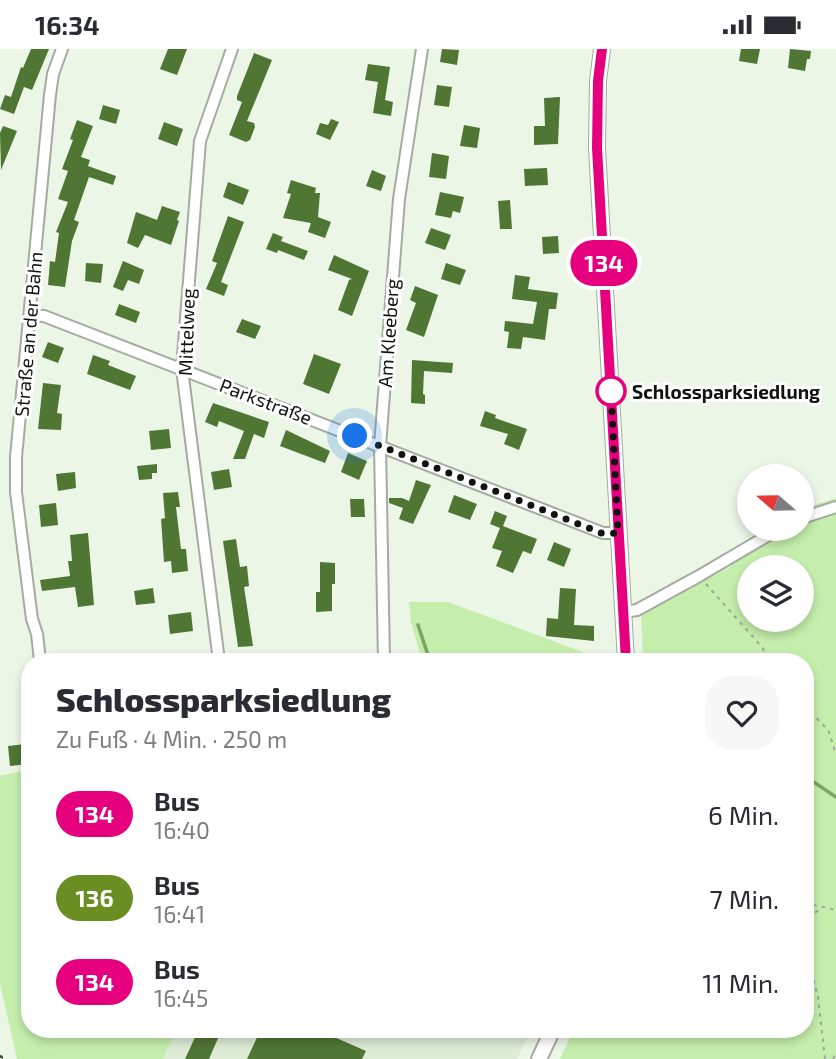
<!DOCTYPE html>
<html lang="de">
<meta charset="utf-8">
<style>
body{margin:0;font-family:"Exo 2",sans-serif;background:#f7f7f7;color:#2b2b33;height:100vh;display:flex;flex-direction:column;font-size:26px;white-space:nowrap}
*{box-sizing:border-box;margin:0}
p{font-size:23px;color:#7c7c81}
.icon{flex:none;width:38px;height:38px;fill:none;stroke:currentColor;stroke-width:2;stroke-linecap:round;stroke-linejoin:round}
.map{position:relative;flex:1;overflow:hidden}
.drawer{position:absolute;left:21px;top:604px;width:793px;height:385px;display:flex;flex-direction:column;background:#fff;border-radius:28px;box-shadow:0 4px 10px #0003}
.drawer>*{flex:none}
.badge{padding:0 14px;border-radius:23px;font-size:24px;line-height:46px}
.needle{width:46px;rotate:290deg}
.tools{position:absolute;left:737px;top:415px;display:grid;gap:14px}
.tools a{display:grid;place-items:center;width:77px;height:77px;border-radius:50%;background:#fff;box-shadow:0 4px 10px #0003;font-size:35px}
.you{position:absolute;width:35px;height:35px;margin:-18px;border:5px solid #fff;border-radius:50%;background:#1a73e8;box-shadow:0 0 0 10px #1a73e833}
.map>.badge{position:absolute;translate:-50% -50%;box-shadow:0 0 0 4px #fff}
.round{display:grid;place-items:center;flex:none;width:74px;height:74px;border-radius:28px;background:#f7f7f7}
.headline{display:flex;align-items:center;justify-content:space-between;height:119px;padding:0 35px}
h1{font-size:33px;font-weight:800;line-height:52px}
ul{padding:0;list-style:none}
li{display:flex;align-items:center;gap:21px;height:84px;padding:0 35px}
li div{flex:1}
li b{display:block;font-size:26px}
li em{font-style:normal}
li .badge{min-width:77px;font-weight:700;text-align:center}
.status{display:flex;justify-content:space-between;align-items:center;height:49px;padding:0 35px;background:#fff;direction:ltr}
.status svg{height:19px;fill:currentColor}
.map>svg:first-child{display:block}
.built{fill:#deecd6}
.green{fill:#c5eeac;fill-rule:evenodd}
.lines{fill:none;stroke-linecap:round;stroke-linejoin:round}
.stream{stroke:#7ca562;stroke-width:3.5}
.building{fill:#507634}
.minor-casing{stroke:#a3ac9e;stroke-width:14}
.major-casing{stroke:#a3ac9e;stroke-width:18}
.path{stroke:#9fa79b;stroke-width:2;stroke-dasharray:3.5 5;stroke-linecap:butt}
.minor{stroke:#fff;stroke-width:10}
.major{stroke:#fff;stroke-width:14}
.rail-casing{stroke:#3e433c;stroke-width:6}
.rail{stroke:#fff;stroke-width:3.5;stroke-dasharray:10;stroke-linecap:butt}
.line-casing{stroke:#fff;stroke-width:16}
.line{stroke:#e6007e;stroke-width:10}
.walk{stroke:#10140f;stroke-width:7;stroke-dasharray:0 12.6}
.stop-dot{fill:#fff;stroke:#e6007e;stroke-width:3.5}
.labels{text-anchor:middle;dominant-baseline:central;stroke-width:6;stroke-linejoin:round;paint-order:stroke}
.street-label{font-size:19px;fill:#10140f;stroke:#fff}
.stop-label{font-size:19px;font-weight:bold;fill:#10140f;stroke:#fff;text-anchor:start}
</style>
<div class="status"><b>16:34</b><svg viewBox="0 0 49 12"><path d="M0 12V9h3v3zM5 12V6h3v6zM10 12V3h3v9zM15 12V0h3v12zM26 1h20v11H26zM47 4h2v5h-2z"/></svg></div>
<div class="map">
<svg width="836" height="1010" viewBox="0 0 836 1010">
<rect width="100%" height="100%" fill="#ecf6e7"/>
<!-- built -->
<polygon class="built" points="176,980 531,980 517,1010 163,1010"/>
<!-- green -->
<g class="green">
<path d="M836,449V1010H560L574,980H805V612H643L641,564L730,518L736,499L766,480H802V460ZM749,518H802V570H749Z"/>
<polygon points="409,553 448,553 607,612 422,612 411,573"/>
<polygon points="30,720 30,980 176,980 163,1010 17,1010 0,935 0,727"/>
</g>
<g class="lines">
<!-- stream -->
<g class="stream">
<polyline points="418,576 430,612"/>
<polyline points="805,727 836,748"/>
</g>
</g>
<!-- building -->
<g class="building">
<polygon points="31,0 49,0 32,41 24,38 14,65 0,60 5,46 11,48 21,18 23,19"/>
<polygon points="168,0 187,0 177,26 160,20"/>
<polygon points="442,0 459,1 457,16 440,13"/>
<polygon points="741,0 760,0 757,15 739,12"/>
<polygon points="790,0 811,2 810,10 807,10 805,22 788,19"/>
<polygon points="254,4 272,11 247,72 254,74 255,78 250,91 246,93 229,86 242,53 237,51 237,47"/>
<polygon points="368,15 390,18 385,51 393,53 391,67 373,64 378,33 365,31"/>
<polygon points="437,36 452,38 449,58 434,56"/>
<polygon points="560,48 558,95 534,96 534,77 545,77 544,49"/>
<polygon points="103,56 120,61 116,75 99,70"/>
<polygon points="331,70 339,73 330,91 316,85 320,74 328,76"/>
<polygon points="77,71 93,77 81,108 90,111 88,117 116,127 113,136 89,128 74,171 79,173 72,192 65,238 48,236 50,212 55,213 59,184 56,183 68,153 58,150 68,122 62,120 73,91 70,90"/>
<polygon points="164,73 183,80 177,97 158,90"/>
<polygon points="464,76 480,79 477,99 460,97"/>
<polygon points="3,77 17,82 1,121 0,84"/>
<polygon points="432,104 449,107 446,130 429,128"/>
<polygon points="547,119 548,136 525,137 524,120"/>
<polygon points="372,121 386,127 381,142 366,137"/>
<polygon points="291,131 316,139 315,144 320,144 318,168 331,173 325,189 308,183 311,174 283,169 291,145 287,144"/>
<polygon points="228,133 249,141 243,156 223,148"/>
<polygon points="440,143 464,148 460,164 453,162 451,169 435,166"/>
<polygon points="510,151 512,180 500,180 498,152"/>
<polygon points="162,157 180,163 177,171 179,172 171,196 145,186 138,199 127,194 136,163 157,171"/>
<polygon points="228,167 244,173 221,233 228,236 224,247 206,240 217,214 212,212"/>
<polygon points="431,179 451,186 445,201 425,194"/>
<polygon points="273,184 283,188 281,192 308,202 304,211 278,201 277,204 266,200"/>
<polygon points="558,187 559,204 543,205 542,188"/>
<polygon points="334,206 369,222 352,267 338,261 349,231 352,230 328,221"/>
<polygon points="123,212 144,221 139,235 128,231 123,242 113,238"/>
<polygon points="86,214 103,215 101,234 85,232"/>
<polygon points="446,214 466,221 460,236 441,230"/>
<polygon points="515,226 530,228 528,240 558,244 556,260 549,260 545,291 523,288 521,300 507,299 509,283 504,282 505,272 533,275 537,253 512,250"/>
<polygon points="415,237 438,246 424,288 406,281 416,254 410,251"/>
<polygon points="119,255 140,263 136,274 115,266"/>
<polygon points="242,270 261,277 255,290 236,283"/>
<polygon points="48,293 64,299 58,314 42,308"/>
<polygon points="314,305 341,315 329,345 303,335"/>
<polygon points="93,306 110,312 108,316 136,327 130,341 87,325"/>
<polygon points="412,311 453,314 452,324 424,322 423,345 425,346 425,355 411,354"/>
<polygon points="43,334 61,336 57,364 62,365 61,381 38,380"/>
<polygon points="213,354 269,373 264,389 254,385 245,410 233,410 244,382 219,372 217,378 205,373"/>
<polygon points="485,362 496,366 495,369 527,380 519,401 504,395 508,385 480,377"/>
<polygon points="169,380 171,399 151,401 149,382"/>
<polygon points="286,381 330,402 325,414 280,397"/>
<polygon points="348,404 367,412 359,431 341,423"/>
<polygon points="157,415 157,424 152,424 152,430 139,431 137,417"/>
<polygon points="229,420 232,438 214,441 211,423"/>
<polygon points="75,423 76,439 58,442 56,425"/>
<polygon points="416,431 431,436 413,475 399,470 403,459 389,454 389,449 402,449 409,452"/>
<polygon points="178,443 180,458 176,458 181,500 186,500 188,522 172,524 171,512 164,513 161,470 165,469 163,444"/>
<polygon points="454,446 477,455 470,471 448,463"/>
<polygon points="350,450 364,450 365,468 351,468"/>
<polygon points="56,454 58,476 41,478 39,456"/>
<polygon points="495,462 507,467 503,477 537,490 531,505 523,502 513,524 496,517 502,502 492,499 500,479 490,475"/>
<polygon points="88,484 94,556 78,558 75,538 42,542 40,531 70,527 68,512 72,512 70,486"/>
<polygon points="236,490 240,518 247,517 249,537 244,538 253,597 238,598 223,492"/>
<polygon points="554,493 571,500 564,518 547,511"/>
<polygon points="320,513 335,514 335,535 332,535 332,562 316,563 316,543 320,543"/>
<polygon points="153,539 155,554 136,556 134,542"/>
<polygon points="560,539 576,540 574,576 594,577 594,592 546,587 547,569 558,570"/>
<polygon points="191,563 193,582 170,585 168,566"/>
<polygon points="26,695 28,715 10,717 8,697"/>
<polygon points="207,980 222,980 209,1010 185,1010 197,984 204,987"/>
<polygon points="261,980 316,980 366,1002 362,1010 247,1010"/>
</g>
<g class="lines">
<defs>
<g id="minor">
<polyline points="30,266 44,267 603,484 618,484"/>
<polyline points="802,469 836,458"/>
<polyline points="623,563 637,561 699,527 779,480"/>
<polyline points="40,612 37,585 32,570 16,443 16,408 50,46 53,25 62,0"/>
<polyline points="219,612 182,320 200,92 232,0"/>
<polyline points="384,612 380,397 399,150 422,0"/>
</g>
<g id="major">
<polyline points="602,0 598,32 597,99 626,612"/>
<polyline points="539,1010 553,980"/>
</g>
</defs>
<!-- minor casing -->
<use href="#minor" class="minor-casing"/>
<!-- major casing -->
<use href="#major" class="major-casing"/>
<!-- path -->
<g class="path">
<polyline points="706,535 762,598 770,612"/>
<polyline points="805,657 828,681 836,705"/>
<polyline points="805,854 836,861"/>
<polyline points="805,855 809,914 818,948 825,1010"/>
<polyline points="808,868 821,860"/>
<polyline points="833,1010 836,1004"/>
</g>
<!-- minor -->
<use href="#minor" class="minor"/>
<!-- major -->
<use href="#major" class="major"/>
<defs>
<polyline id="rail" points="0,1009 0,1010"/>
</defs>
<!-- rail casing -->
<use href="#rail" class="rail-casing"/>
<!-- rail -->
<use href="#rail" class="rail"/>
</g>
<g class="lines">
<defs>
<polyline id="line" points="602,0 598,32 597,99 626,612"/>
</defs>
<!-- line casing -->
<use href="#line" class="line-casing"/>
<!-- line -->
<use href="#line" class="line"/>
<!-- walk -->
<polyline class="walk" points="355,387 604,485 618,484 611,342"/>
</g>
<!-- markers -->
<circle class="stop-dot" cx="611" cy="342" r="14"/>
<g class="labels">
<!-- street labels -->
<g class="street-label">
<text transform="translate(186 283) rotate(-88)">Mittelweg</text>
<text transform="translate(388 284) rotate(-86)">Am Kleeberg</text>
<text transform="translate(28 285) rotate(-85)">Straße an der Bahn</text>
<text transform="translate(266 352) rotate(21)">Parkstraße</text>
</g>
<!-- stop labels -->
<g class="stop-label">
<text x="632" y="342">Schlossparksiedlung</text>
</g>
</g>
</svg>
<div class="tools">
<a><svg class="needle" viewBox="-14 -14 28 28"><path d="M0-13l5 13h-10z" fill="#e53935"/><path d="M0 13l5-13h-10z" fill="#7c7c81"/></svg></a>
<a><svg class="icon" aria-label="layers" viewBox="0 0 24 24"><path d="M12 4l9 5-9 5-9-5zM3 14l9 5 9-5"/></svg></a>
</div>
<div class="you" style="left:355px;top:387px"></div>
<b class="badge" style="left:604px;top:214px;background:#e6007e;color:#fff">134</b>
<section class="drawer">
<div class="headline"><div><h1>Schlossparksiedlung</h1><p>Zu Fuß · 4 Min. · 250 m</p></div><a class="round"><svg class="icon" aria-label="heart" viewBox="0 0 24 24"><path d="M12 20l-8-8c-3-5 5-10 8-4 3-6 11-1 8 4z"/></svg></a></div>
<ul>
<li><span class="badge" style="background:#e6007e;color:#fff">134</span><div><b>Bus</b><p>16:40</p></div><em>6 Min.</em></li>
<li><span class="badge" style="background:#6b8e23;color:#fff">136</span><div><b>Bus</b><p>16:41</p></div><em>7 Min.</em></li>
<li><span class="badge" style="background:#e6007e;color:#fff">134</span><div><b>Bus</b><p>16:45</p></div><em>11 Min.</em></li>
</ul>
</section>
</div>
